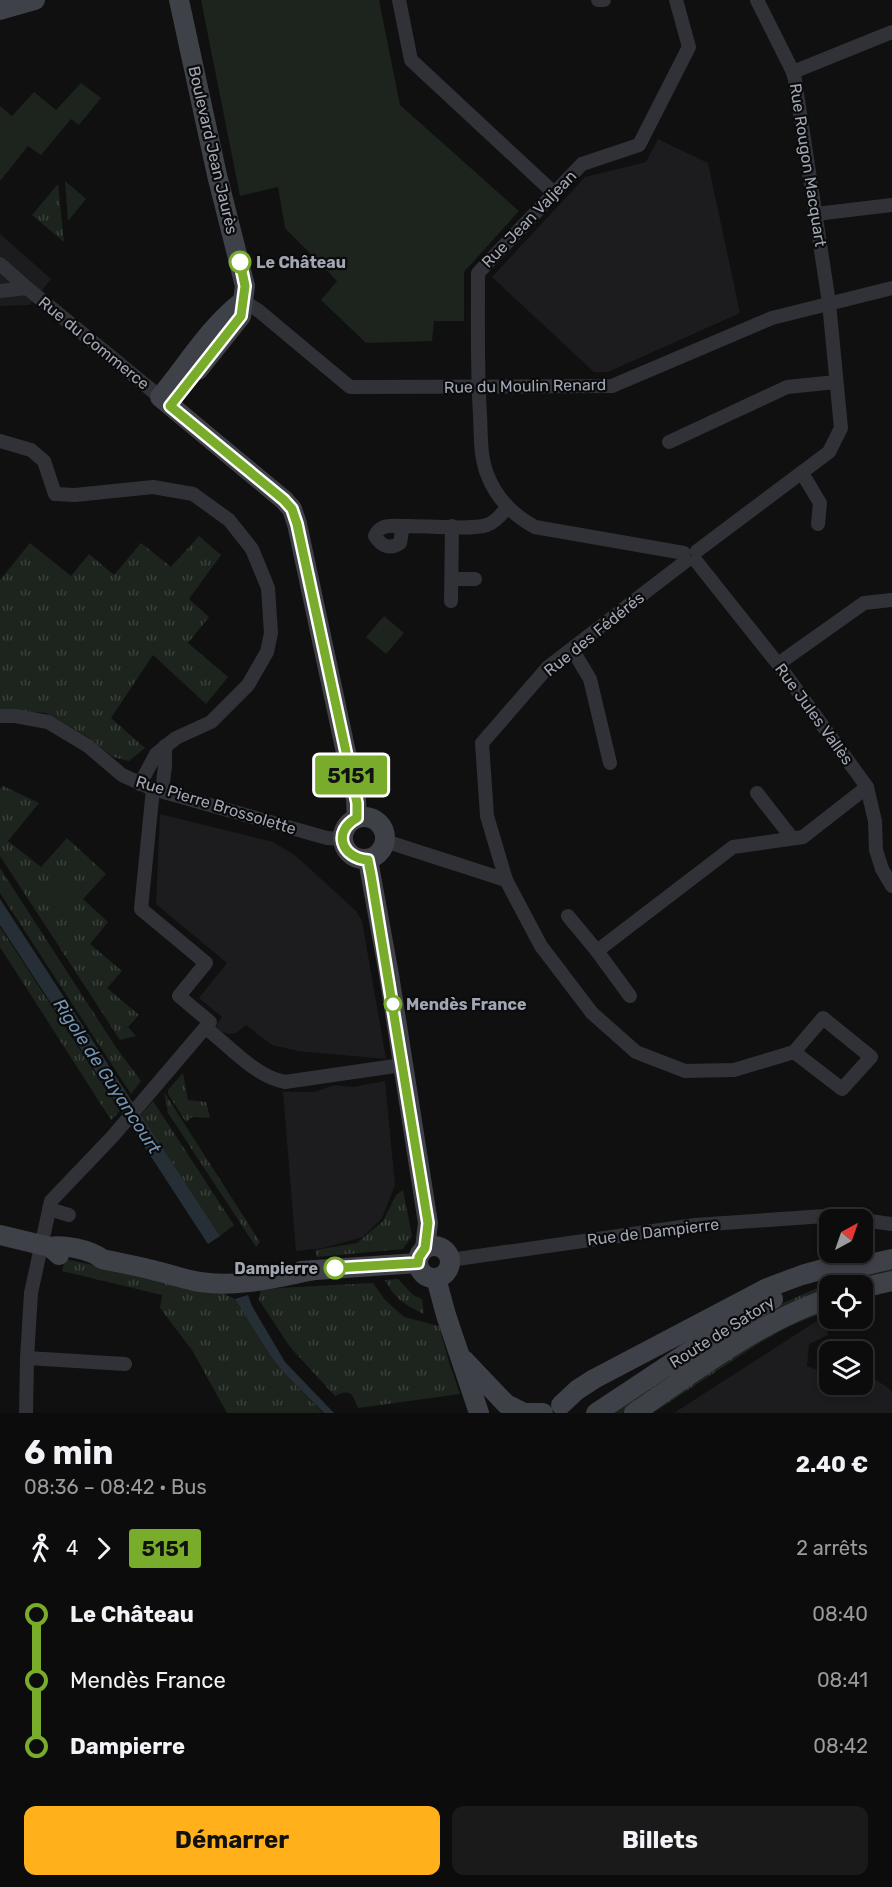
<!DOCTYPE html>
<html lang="fr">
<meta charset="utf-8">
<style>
body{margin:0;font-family:Rubik,sans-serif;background:#1a1a1b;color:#f1f3f6;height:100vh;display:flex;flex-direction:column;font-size:22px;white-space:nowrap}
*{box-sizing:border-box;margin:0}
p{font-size:20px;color:#9a9b9d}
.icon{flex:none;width:33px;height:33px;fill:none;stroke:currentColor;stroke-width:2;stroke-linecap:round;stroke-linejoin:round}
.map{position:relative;height:1413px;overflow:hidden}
.side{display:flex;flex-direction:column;background:#0c0c0d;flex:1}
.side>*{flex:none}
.badge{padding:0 12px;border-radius:4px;font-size:21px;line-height:39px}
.needle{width:39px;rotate:40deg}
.tools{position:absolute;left:819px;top:1209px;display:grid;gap:12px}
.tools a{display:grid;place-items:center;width:54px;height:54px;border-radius:12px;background:#0c0c0d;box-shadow:0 3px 9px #0003,0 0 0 2px #2c2c2e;font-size:30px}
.map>.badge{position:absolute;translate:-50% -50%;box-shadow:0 0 0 3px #fff}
.legs{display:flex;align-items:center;gap:9px;height:66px;padding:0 24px;font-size:20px}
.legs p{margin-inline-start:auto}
.summary{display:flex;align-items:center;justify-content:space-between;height:102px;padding:0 24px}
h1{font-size:33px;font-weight:700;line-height:45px}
.action{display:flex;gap:12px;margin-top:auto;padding:12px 24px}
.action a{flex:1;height:69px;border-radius:12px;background:#ffb01a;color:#111;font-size:24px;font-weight:700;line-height:69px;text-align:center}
.action a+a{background:#1a1a1b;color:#f1f3f6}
ul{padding:0 24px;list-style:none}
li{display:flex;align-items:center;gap:21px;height:66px;font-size:22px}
li i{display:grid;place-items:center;width:9px;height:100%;margin:0 8px;background:currentColor}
li i::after{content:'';width:15px;height:15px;margin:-8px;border:4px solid;border-radius:50%;background:#0c0c0d}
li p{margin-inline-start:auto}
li:first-child i{background:linear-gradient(#0000 50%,currentColor 0)}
li:last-child i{background:linear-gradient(currentColor 50%,#0000 0)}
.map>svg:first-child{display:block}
.built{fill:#1c1c1e}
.grass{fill:url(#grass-tufts)}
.green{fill:#1c241d}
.water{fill:#262f36}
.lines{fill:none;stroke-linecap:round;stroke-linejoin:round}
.street{stroke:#313237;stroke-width:14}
.secondary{stroke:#3e4147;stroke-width:20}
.line-1-casing{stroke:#fff;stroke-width:14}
.line-1{stroke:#79ac2b;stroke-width:9}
.stop-1-dot{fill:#fff;stroke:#79ac2b;stroke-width:3}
.labels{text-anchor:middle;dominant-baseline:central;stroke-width:4.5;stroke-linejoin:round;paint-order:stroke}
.street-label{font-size:16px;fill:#a0a6b3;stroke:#0b0b0c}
.stop-label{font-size:16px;font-weight:bold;fill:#a0a6b3;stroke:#0b0b0c;text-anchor:start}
.water-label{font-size:18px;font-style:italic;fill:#7395b2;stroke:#0b0b0c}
</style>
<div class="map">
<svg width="892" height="1413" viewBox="0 0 892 1413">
<defs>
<pattern id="grass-tufts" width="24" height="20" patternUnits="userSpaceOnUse" patternTransform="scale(1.5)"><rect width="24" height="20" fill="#1c241d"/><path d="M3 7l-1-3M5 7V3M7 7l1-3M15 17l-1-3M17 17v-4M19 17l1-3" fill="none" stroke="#3a413b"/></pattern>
</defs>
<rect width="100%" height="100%" fill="#101011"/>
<!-- built -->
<g class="built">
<polygon points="658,139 708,163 740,313 608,372 594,372 492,277 585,177 646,162"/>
<polygon points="0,234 51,279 30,305 0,306"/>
<polygon points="160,814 273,842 296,856 356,911 362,921 386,1059 298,1051 272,1045 246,1025 236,1033 229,1034 222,1032 216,1026 222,1017 199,998 227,963 156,904"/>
<polygon points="385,1081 395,1185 382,1218 363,1237 323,1248 296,1251 283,1092 315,1092 334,1085 352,1087"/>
<polygon points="823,1317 828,1335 809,1344 807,1366 829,1374 830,1384 862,1384 863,1382 873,1378 890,1389 892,1394 892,1413 674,1413"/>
</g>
<!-- grass -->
<g class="grass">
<polygon points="65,181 86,199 68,221"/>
<polygon points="58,184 64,242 32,215"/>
<polygon points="199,536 221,555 189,599 209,617 188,643 228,677 206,704 153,655 111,718 145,748 129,761 113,757 88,737 46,713 0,709 0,580 30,543 71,576 89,554 114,575 141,543 171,567"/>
<polygon points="3,786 39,803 8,841 41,867 67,838 106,874 83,899 108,922 90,944 122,971 107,988 139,1015 128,1027 136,1036 120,1040 0,856 0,789"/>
<polygon points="0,868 115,1046 141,1081 131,1094 0,893"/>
<polygon points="0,927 120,1111 111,1120 0,947"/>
<polygon points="183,1073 188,1100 206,1102 210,1118 192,1117 186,1122 168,1094 168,1090"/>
<polygon points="164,1092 260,1242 256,1247 168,1113"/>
<polygon points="153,1101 234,1225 220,1236 141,1115"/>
<polygon points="403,1190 412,1236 403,1249 317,1257 315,1250 357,1243 383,1221 396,1195"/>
<polygon points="65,1259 220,1292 235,1299 283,1372 323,1413 227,1413 192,1350 160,1308 162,1295 62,1271"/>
<polygon points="892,1266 892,1274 847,1285 830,1286 829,1291 739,1335 623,1413 608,1413 765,1311 824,1285 864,1272"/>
<path d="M398,1279L413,1295L422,1299L424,1314C404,1304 396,1300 385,1280Z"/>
<path d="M373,1283L385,1300L404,1317L439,1326L449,1362L460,1394L358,1408C353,1394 350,1388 335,1396L290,1347L259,1300L261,1289Z"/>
<polygon points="829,1304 829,1310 788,1327 758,1344 653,1413 644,1413 756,1339"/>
</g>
<!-- green -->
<g class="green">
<polygon points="201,0 379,0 400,105 519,211 464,272 464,321 434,321 432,341 366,343 321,300 337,281 285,228 278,187 240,196"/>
<polygon points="81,83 101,98 79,125 71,119 41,155 28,146 0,181 0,106 12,116 34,92 56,110"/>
<polygon points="384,616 404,633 386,654 366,637"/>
<polygon points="64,871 82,886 69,906 49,890"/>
</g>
<!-- water -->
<g class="water">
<polygon points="0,899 220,1236 208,1244 0,925"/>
<polygon points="248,1295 252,1306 285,1362 334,1413 324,1413 283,1372 270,1355 235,1299"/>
</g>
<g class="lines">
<!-- street -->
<g class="street">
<polyline points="399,0 411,60 554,193"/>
<polyline points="598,0 604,0"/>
<path d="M676,0L689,47L639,145L582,164L478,273C478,320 477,368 480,415C481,435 480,456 487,474C496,498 513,515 535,527L684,553"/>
<polyline points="793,72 892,32"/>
<polyline points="816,214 892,205"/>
<polyline points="0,264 27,288 0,291"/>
<polyline points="27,288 160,397"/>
<polyline points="243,301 259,311 350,387 612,386 772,318 892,288"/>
<polyline points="0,441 31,450 44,461 55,494 75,495 153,487 193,494 229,520 252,549 268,588 271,633 267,652 248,685 211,722 176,738 156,754 140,784"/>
<polyline points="669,442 787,387 836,382"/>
<polyline points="802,473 820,503 818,524"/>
<path d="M406,526L402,531L400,543C390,550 381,546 375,536C377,531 379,529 384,527C392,525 400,526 408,526C426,526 472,530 487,525C495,522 502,514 507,507"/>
<polyline points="697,551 829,452 841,428 829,303 795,80 793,72 757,0"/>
<polyline points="686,561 548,667 482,743 487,816 506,880 541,946 592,1013 636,1052 685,1071 734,1070 794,1052 823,1018 871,1057 842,1089 794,1052"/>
<polyline points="696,561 778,664 867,787 875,821 876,850 882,869 892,886"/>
<polyline points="452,579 475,579"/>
<polyline points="451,601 452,526"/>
<polyline points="572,649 590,679 610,763"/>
<polyline points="778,664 864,603 892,600"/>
<polyline points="0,716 15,716 48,722 88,746 122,775 153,789 327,838 343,839"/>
<polyline points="162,791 165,766 165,746"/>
<polyline points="757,793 792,838"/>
<polyline points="385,841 506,880"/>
<polyline points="568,916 597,951 733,847 803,837 867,787"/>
<polyline points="597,951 630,996"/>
<path d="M206,1028C229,1046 256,1077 285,1082L402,1065"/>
<polyline points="49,1209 69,1215"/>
<polyline points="862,1220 892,1224"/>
<polyline points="450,1260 695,1225 825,1216 857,1220"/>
<polyline points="27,1358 125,1364"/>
<polyline points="26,1413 27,1358 31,1293 51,1201 113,1136 210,1022 179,996 206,963 141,909 153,789"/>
</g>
<!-- secondary -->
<g class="secondary">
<polyline points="179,0 217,175 245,286 241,316 198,370"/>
<polyline points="0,10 35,0"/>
<path d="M243,301C209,327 187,365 160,397L284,500L292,509L297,524L356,799L357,818"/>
<circle cx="364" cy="838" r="21"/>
<polyline points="368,860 389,975 428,1223 425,1248"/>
<polyline points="0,1235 50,1247 59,1255"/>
<circle cx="434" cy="1262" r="16"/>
<path d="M50,1247C63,1244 92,1250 102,1259C120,1263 138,1266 156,1271C171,1274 185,1280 200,1282C238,1288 278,1277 314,1270"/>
<polyline points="857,1267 892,1259"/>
<polyline points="301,1271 418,1263"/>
<polyline points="436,1278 446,1315 479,1413"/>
<polyline points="862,1288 892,1281"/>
<polyline points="464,1360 506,1404 522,1412"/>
<polyline points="561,1405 577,1390 594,1379 767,1288 802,1275 827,1268 870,1264"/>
<polyline points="519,1413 543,1413"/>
<polyline points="596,1413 738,1319 773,1299"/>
<path d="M634,1413C696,1371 758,1322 830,1298"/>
</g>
</g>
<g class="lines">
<defs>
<path id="line-1" d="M240,262L245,286L241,316L170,406L284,500L292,509L297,524L357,803V818C332,831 341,858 368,860L371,875L428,1223L425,1248L419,1257L418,1263L335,1268"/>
</defs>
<!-- line-1 casing -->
<use href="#line-1" class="line-1-casing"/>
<!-- line-1 -->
<use href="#line-1" class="line-1"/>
</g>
<!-- markers -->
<g class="stop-1-dot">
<circle cx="240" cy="262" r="10"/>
<circle cx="393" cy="1004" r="8"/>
<circle cx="335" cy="1268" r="10"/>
</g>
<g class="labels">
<!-- street labels -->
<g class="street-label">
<text transform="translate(213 150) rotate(77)">Boulevard Jean Jaurès</text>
<text transform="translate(808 165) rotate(81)">Rue Rougon Macquart</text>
<text transform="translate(529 219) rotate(-46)">Rue Jean Valjean</text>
<text transform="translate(94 343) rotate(39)">Rue du Commerce</text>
<text transform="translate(525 386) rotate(-1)">Rue du Moulin Renard</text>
<text transform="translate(594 634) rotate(-39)">Rue des Fédérés</text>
<text transform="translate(814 714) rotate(54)">Rue Jules Vallès</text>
<text transform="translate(216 805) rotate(17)">Rue Pierre Brossolette</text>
<text transform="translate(653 1232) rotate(-7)">Rue de Dampierre</text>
<text transform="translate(722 1332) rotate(-32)">Route de Satory</text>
</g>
<!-- stop labels -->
<g class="stop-label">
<text x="256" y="262">Le Château</text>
<text x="406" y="1004">Mendès France</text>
<text x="318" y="1268" text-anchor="end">Dampierre</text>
</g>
<!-- water labels -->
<g class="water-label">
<text transform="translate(107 1076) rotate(57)">Rigole de Guyancourt</text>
</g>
</g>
</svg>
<div class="tools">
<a><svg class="needle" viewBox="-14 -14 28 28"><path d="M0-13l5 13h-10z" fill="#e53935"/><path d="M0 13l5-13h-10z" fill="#9a9b9d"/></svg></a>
<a><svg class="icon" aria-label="locate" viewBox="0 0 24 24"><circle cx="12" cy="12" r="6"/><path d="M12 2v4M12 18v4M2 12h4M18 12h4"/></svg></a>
<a><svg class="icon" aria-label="layers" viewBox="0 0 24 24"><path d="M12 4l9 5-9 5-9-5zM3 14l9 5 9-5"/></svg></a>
</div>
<b class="badge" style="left:351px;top:775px;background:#79ac2b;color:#111">5151</b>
</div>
<section class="side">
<div class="summary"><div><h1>6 min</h1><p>08:36 – 08:42 · Bus</p></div><b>2.40 €</b></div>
<div class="legs"><svg class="icon" aria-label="walk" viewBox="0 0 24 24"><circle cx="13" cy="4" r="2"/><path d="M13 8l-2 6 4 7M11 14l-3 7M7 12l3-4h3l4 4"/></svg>4<svg class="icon" aria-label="forward" viewBox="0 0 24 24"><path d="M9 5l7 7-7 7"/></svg><b class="badge" style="background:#79ac2b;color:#111">5151</b><p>2 arrêts</p></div>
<ul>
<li><i style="color:#79ac2b"></i><b>Le Château</b><p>08:40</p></li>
<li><i style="color:#79ac2b"></i><span>Mendès France</span><p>08:41</p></li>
<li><i style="color:#79ac2b"></i><b>Dampierre</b><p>08:42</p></li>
</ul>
<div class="action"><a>Démarrer</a><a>Billets</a></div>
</section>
